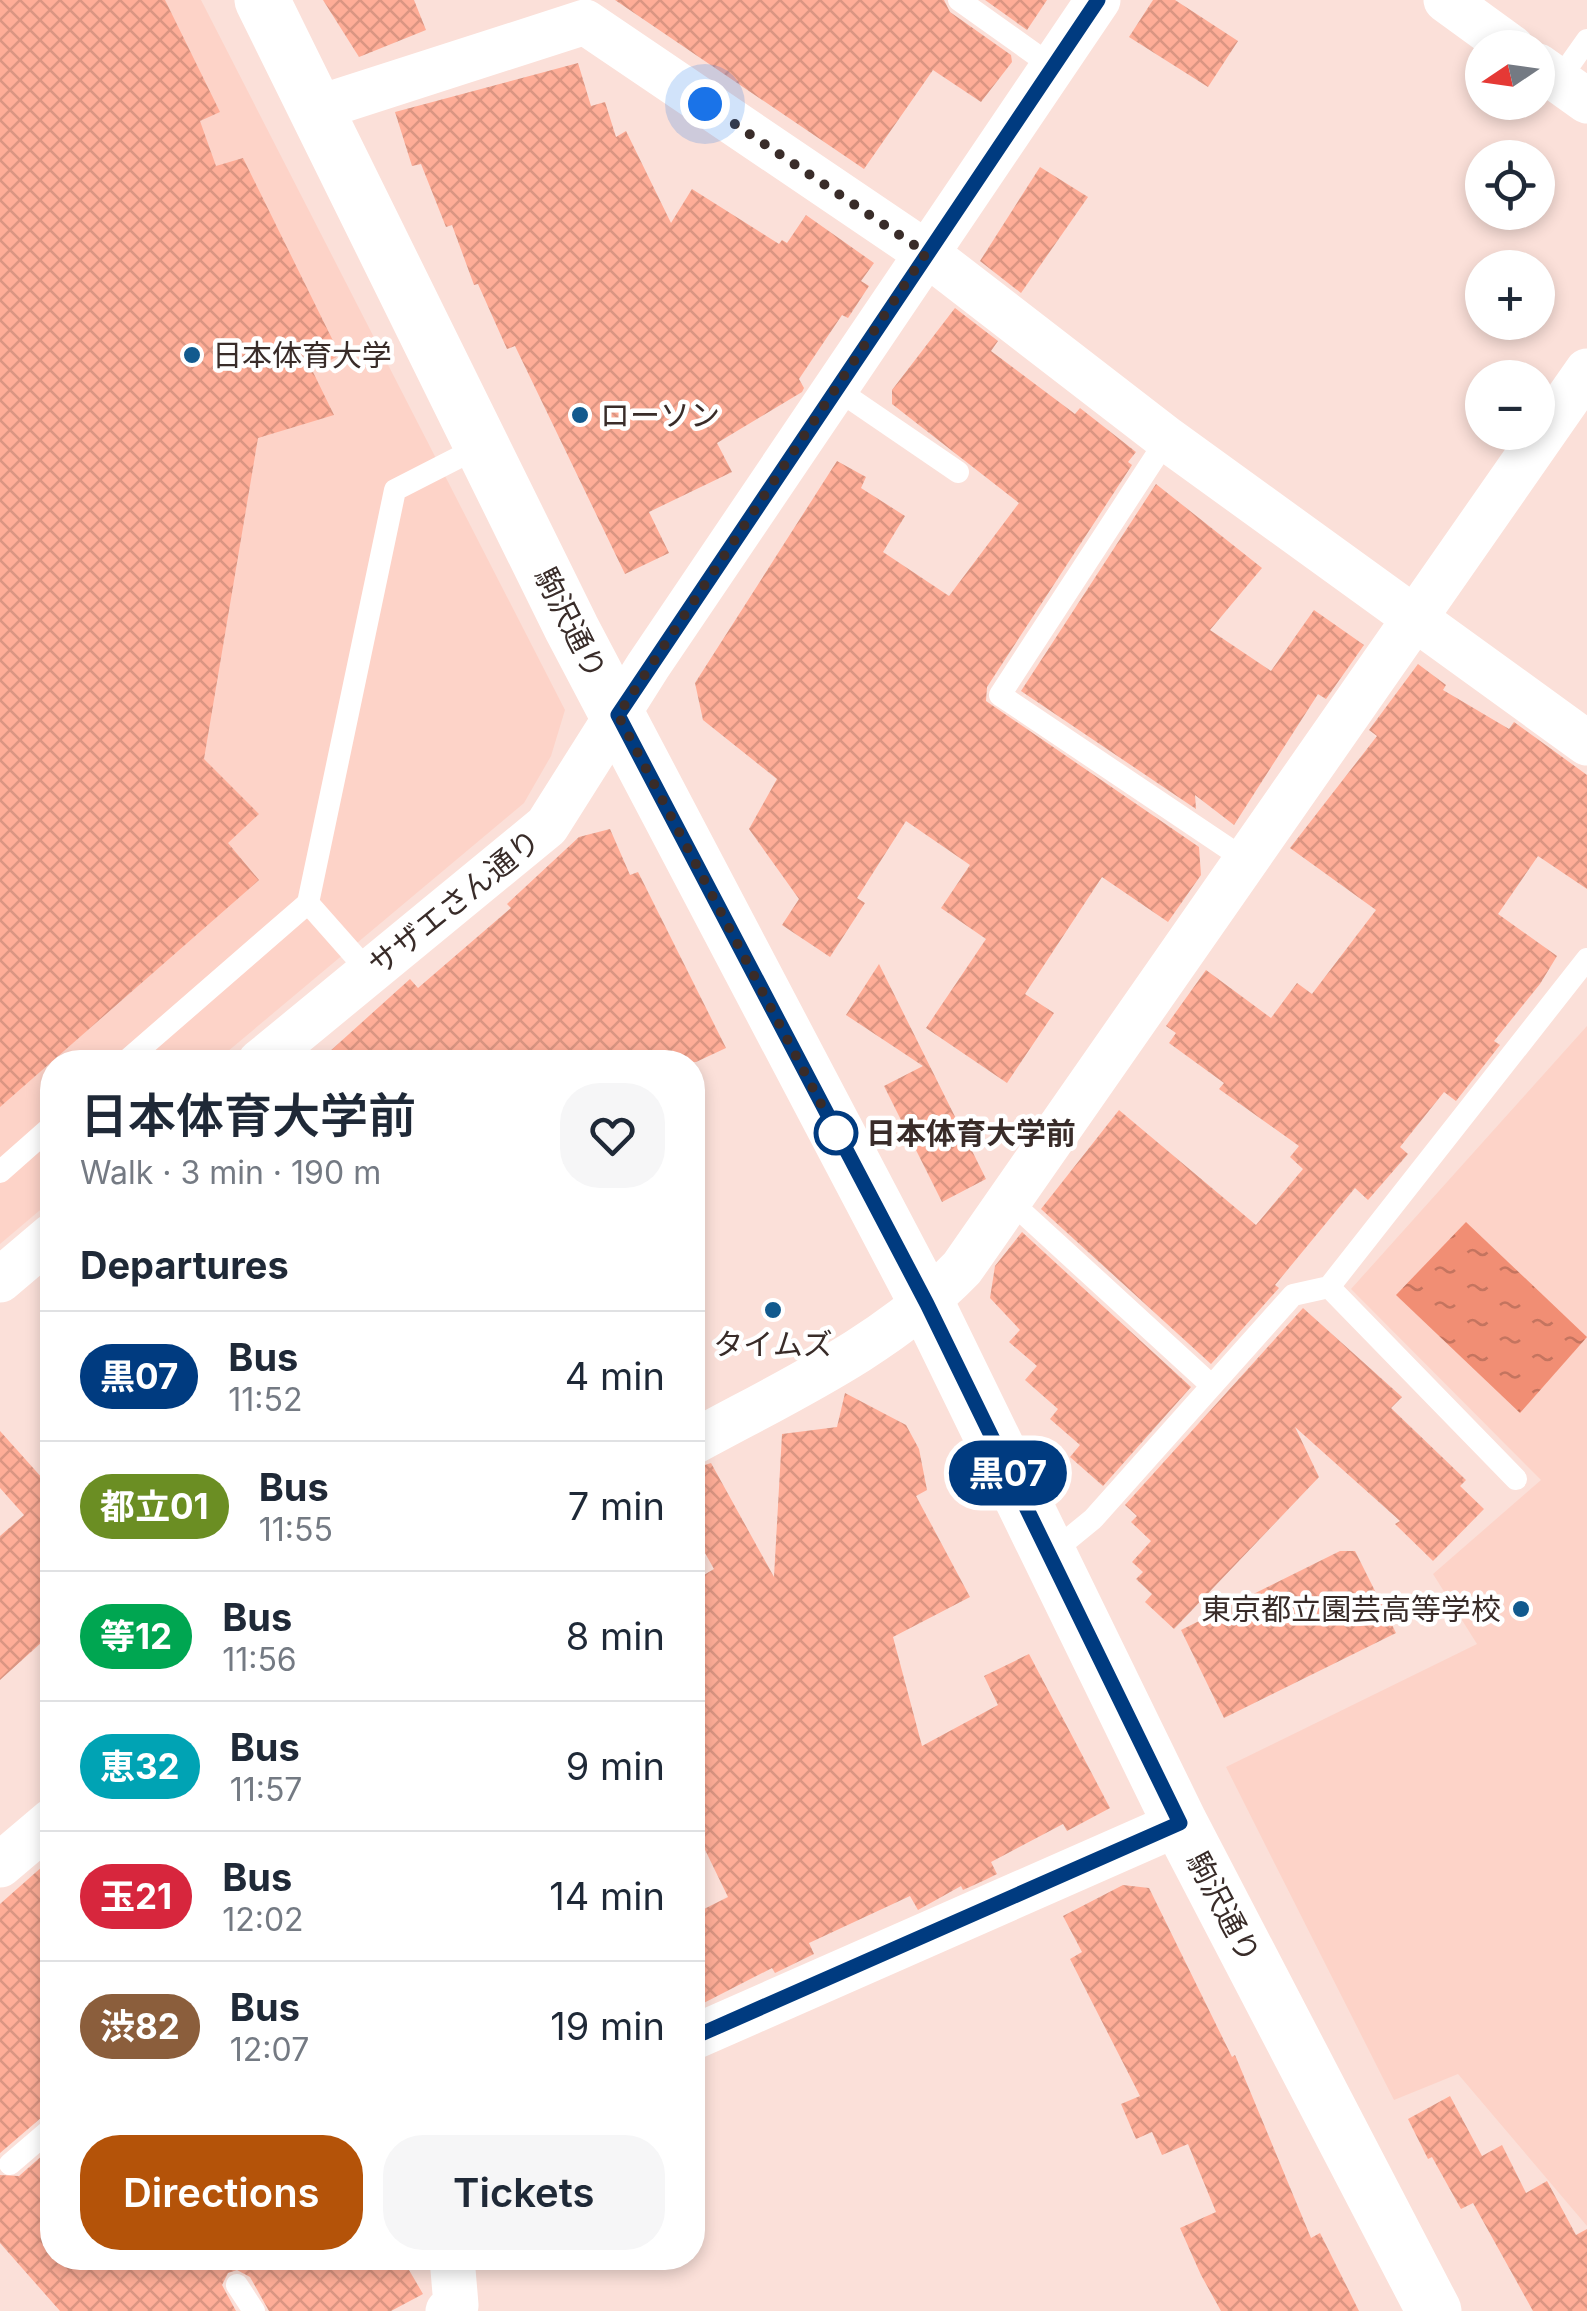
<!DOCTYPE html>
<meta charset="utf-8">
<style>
body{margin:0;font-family:Inter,"Noto Sans JP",sans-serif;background:#f6f6f7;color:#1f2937;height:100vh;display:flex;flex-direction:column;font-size:38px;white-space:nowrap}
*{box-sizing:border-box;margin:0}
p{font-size:32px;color:#747a83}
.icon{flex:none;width:55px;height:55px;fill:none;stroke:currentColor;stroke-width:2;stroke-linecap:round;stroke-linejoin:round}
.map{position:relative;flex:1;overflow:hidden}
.sheet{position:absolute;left:40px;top:1050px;width:665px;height:1220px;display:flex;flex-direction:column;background:#fff;border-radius:40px;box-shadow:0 5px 15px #0003}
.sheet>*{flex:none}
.badge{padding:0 20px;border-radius:32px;font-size:35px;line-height:65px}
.needle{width:65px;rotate:257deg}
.controls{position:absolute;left:1465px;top:30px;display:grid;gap:20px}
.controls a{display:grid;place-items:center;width:90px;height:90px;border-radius:50%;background:#fff;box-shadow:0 5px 15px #0003;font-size:50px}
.you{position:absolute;width:50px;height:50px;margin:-25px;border:8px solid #fff;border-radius:50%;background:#1a73e8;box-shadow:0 0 0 15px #1a73e833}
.map>.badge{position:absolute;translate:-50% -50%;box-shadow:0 0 0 5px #fff}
h2{padding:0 40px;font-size:38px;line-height:90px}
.round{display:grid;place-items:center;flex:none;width:105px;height:105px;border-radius:40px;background:#f6f6f7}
.headline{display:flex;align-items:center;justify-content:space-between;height:170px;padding:0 40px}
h1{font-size:48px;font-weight:600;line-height:75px}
.action{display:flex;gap:20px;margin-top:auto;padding:20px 40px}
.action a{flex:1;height:115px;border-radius:40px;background:#b45309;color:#fff;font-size:40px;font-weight:600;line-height:115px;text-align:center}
.action a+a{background:#f6f6f7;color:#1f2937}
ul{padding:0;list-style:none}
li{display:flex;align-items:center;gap:30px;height:130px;padding:0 40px;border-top:2px solid #e0e1e3}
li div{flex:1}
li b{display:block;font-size:38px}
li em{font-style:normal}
li .badge{min-width:110px;font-weight:700;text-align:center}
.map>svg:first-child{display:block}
.built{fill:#fdd3c8}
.water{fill:url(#water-ripples)}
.building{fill:url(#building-cross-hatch)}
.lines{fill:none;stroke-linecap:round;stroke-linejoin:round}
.service{stroke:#fff;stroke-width:22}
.minor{stroke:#fff;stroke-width:45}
.secondary{stroke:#fff;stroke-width:55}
.line-casing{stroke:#fff;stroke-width:22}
.line{stroke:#003b80;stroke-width:15}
.walk{stroke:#392c29;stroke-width:10;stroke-dasharray:0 18}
.poi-dot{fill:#125a8e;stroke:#fff;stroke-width:4}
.stop-dot{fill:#fff;stroke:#003b80;stroke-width:5}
.labels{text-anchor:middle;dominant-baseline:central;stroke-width:9;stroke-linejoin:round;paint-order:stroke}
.poi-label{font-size:30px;fill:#392c29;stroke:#fff;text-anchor:start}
.street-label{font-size:30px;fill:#392c29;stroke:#fff}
.stop-label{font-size:30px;font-weight:bold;fill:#392c29;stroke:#fff;text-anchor:start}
</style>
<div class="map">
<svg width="1587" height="2311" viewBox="0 0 1587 2311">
<defs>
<pattern id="water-ripples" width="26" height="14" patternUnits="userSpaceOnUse" patternTransform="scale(2.5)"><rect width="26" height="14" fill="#f18e74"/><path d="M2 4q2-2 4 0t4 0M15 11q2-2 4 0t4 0" fill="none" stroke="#c4745f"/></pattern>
<pattern id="building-cross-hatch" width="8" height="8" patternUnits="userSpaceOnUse" patternTransform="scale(2.5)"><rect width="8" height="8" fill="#fead97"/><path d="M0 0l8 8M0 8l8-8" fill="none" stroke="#da9582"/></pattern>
</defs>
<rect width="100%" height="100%" fill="#fbe0d9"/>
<!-- built -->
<g class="built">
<polygon points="0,0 201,0 565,710 551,756 524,803 215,1062 52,1062 52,1200 0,1244"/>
<polygon points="1587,1026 1587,2226 1458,2074 1394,2100 1226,1767 1477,1644 1433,1574 1541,1480 1351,1289"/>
</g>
<!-- water -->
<polygon class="water" points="1466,1222 1587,1337 1520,1413 1396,1295"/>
<!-- building -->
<g class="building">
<polygon points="0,0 165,0 220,112 200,121 216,166 243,158 340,355 312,370 334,415 258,438 204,759 259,814 228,843 259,880 0,1107"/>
<polygon points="323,0 414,0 426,30 359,57"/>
<polygon points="615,0 944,0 950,12 1011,55 1012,62 981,102 933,70 864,169"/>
<polygon points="985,0 1047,0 1027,30"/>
<polygon points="1153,0 1175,0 1238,41 1208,87 1129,37"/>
<polygon points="578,63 591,106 605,102 616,137 626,131 671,223 692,189 779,244 782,240 787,243 806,215 874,263 861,281 869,286 848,318 842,315 799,379 804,388 802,392 717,443 732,472 649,512 669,553 625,574 515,346 507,349 478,284 474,285 452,225 446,227 421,164 412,166 395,112"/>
<polygon points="1040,167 1088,197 1021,293 980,261"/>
<polygon points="955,308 998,341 991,351 1075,414 1080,408 1136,452 1128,462 1132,465 987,687 986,701 1199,847 1201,875 1168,922 1102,877 1025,994 1054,1013 1007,1083 926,1028 986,939 941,908 970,865 906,821 857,898 865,903 830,957 782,925 799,899 749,829 777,779 703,720 695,683 837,461 866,477 861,488 905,516 883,552 949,596 1019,503 892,404 892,390"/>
<polygon points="1156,484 1262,568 1210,630 1271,671 1314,610 1364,645 1326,699 1318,694 1234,825 1195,795 1196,809 1021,691"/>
<polygon points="1418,664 1446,685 1443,690 1509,729 1514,722 1587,775 1587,889 1538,856 1498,914 1557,956 1540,984 1494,1041 1500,1045 1456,1101 1444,1092 1400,1147 1408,1154 1368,1200 1355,1188 1275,1285 1279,1288 1211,1364 1041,1209 1119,1110 1256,1225 1303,1169 1290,1157 1299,1146 1219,1089 1224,1083 1169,1043 1176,1033 1166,1026 1206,970 1271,1018 1297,983 1312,994 1376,910 1290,848 1377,736 1369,730"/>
<polygon points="610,829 630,875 638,872 726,1048 696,1062 318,1062 410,979 418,988 511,908 507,904 579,837"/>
<polygon points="879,964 986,1179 942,1202 884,1086 923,1066 846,1015"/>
<polygon points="1022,1232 1191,1387 1103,1486 1070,1457 1080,1445 1050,1419 1058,1409 1025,1380 1037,1366 1009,1342 1020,1330 990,1298 995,1266"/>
<polygon points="1303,1308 1402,1397 1391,1408 1466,1480 1460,1486 1484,1509 1433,1561 1395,1524 1400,1521 1295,1427 1319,1477 1174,1629 1145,1602 1152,1594 1136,1579 1143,1572 1132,1562 1151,1541 1131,1522 1137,1516 1125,1505"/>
<polygon points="845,1393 906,1425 919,1449 927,1490 916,1496 970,1597 893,1637 922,1746 998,1705 984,1676 1029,1654 1110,1808 1067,1831 1063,1824 991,1862 997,1874 985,1880 963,1890 961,1886 918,1910 910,1896 809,1943 814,1954 775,1973 772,1968 692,2009 692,1915 728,1897 692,1823 692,1582 714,1569 692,1530 692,1469 711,1463 774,1577 782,1434 837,1427"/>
<polygon points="0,1431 52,1489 52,1633 0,1680 0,1536 24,1515 0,1488"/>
<polygon points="1340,1551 1355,1551 1396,1633 1224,1718 1181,1630"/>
<polygon points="52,1858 52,2113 42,2117 0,2153 0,1904"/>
<polygon points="1123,1885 1149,1888 1232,2057 1235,2055 1311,2238 1320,2233 1359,2311 1221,2311 1201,2275 1180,2228 1216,2212 1188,2144 1162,2155 1152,2132 1136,2139 1121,2104 1140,2096 1070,1959 1082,1952 1063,1916"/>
<polygon points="1450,2096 1482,2156 1502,2145 1526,2193 1547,2181 1576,2235 1587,2229 1587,2311 1533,2311 1473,2203 1461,2209 1432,2157 1428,2159 1408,2119"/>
<polygon points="52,2147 52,2258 402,2258 423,2294 391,2311 269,2311 250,2277 237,2270 228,2273 222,2285 236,2311 60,2311 0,2243 0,2175 19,2176"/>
</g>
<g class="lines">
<!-- service -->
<g class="service">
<polyline points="959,0 1053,67"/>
<polyline points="1558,81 1587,40"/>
<polyline points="835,388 958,472"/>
<polyline points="1167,439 1000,695 1247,861"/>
<polyline points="369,972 308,903 395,490 481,446"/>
<polyline points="125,1062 308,903"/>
<polyline points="0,1172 52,1126"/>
<polyline points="1009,1200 1211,1385"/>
<polyline points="1329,1287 1516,1479"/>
<polyline points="1049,1555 1093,1519 1293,1295 1329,1287 1587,959"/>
<polyline points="10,2164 52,2128"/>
<polyline points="237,2285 254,2311"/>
</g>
<!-- minor -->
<g class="minor">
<polyline points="1446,0 1512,48"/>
<polyline points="1538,66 1587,101"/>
<polyline points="318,108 585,22 926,253 1167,439 1587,743"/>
<polyline points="260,1062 547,826 648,666 1098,0"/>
<polyline points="0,1280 52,1236"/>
<path d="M692,1443C787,1391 887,1346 962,1268L1587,371"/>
<polyline points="0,1865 52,1821"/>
<polyline points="692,2038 1180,1823"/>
<polyline points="448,2311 456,2305 452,2258"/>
</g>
<!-- secondary -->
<polyline class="secondary" points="262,0 572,629 927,1304 1180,1823 1434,2311"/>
</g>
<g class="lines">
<defs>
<polyline id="line" points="692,2038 1180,1823 927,1304 618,715 1098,0"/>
</defs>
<!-- line casing -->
<use href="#line" class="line-casing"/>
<!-- line -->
<use href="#line" class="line"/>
<!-- walk -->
<polyline class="walk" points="705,104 926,253 618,715 844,1148 836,1133"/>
</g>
<!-- markers -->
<g class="poi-dot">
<circle cx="192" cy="355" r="10"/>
<circle cx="580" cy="415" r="10"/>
<circle cx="773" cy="1310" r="10"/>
<circle cx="1521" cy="1609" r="10"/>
</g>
<circle class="stop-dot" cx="836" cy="1133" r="20"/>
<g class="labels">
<!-- poi labels -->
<g class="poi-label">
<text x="212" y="355">日本体育大学</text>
<text x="600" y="415">ローソン</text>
<text x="773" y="1344" text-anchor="middle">タイムズ</text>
<text x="1501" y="1609" text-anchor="end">東京都立園芸高等学校</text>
</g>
<!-- street labels -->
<g class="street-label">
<text transform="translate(571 623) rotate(63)">駒沢通り</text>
<text transform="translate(454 902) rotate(-39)">サザエさん通り</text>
<text transform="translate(1224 1907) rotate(62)">駒沢通り</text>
</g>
<!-- stop labels -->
<g class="stop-label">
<text x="866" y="1133">日本体育大学前</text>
</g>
</g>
</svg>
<div class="controls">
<a><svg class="needle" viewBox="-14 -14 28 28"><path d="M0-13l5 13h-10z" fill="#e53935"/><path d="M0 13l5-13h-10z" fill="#747a83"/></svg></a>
<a><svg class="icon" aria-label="locate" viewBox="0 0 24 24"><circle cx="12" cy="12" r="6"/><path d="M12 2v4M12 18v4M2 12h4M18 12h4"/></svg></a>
<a>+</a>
<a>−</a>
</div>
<div class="you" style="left:705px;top:104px"></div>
<b class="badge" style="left:1008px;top:1473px;background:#003b80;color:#fff">黒07</b>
<section class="sheet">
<div class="headline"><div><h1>日本体育大学前</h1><p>Walk · 3 min · 190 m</p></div><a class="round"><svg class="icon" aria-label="heart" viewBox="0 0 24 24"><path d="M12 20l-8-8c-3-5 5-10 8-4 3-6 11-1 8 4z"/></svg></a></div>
<h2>Departures</h2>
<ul>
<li><span class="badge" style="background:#003b80;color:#fff">黒07</span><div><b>Bus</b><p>11:52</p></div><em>4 min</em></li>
<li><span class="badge" style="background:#6b8e23;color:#fff">都立01</span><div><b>Bus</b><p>11:55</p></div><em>7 min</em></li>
<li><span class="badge" style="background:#00a651;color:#fff">等12</span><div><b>Bus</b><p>11:56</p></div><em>8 min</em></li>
<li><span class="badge" style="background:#00a3b4;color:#fff">恵32</span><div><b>Bus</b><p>11:57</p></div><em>9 min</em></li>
<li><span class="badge" style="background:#d7263d;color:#fff">玉21</span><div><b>Bus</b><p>12:02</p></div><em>14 min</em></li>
<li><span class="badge" style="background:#8b5e3c;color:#fff">渋82</span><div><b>Bus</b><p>12:07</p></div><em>19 min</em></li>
</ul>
<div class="action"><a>Directions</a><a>Tickets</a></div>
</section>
</div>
